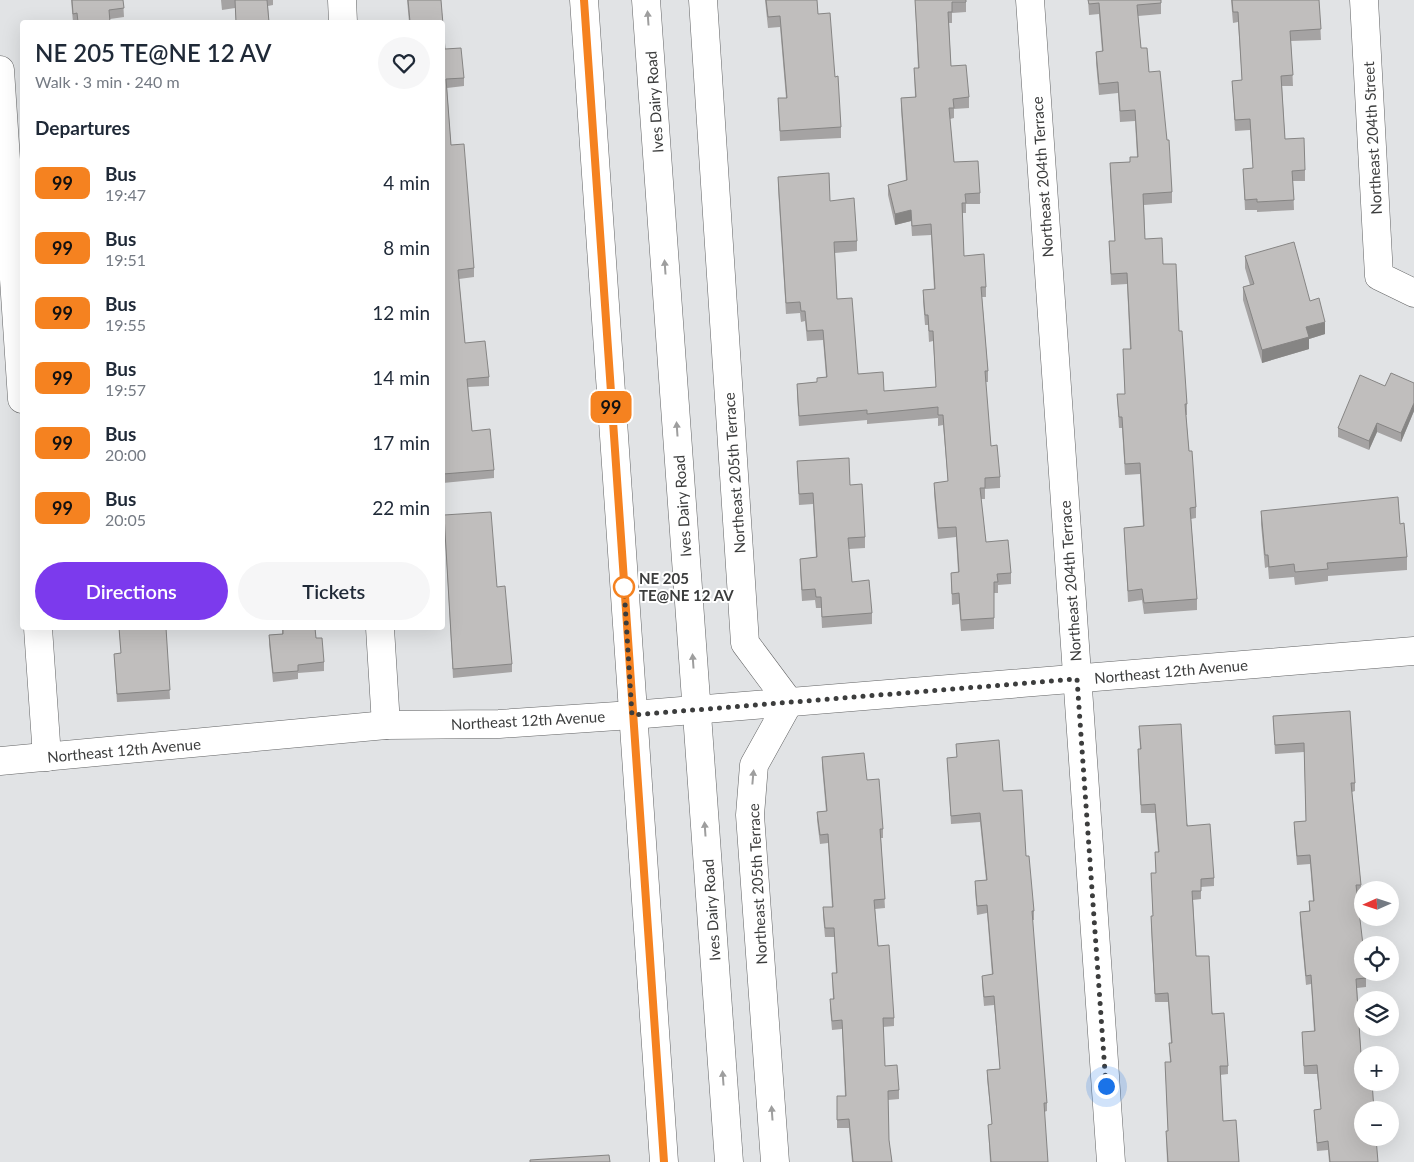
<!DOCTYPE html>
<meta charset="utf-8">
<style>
body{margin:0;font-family:Lato,sans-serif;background:#f6f6f7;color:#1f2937;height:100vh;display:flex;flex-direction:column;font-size:19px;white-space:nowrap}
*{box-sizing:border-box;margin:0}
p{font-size:16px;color:#747a83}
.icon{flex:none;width:28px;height:28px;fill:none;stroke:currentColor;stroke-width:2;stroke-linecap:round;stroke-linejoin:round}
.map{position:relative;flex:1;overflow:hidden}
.sheet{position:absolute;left:20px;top:20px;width:425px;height:610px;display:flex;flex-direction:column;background:#fff;border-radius:5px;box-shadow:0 5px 20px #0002}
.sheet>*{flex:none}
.badge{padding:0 10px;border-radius:8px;font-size:18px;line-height:32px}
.needle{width:32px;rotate:267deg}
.buttons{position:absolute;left:1354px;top:881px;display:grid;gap:10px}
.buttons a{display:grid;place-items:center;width:45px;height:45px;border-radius:50%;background:#fff;box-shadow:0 5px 20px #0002;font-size:25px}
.you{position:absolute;width:25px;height:25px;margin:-12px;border:4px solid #fff;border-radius:50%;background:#1a73e8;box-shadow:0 0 0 8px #1a73e833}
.map>.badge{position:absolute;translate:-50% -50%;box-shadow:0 0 0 2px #fff}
h2{padding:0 15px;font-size:19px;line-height:45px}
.round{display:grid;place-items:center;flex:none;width:52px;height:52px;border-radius:26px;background:#f6f6f7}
.head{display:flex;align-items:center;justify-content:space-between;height:85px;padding:0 15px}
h1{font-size:24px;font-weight:600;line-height:38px}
.cta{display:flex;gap:10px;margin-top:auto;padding:10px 15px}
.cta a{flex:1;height:58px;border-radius:30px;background:#7c3aed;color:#fff;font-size:20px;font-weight:600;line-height:58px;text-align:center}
.cta a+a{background:#f6f6f7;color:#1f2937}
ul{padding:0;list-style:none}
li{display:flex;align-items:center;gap:15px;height:65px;padding:0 15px}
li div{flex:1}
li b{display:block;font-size:19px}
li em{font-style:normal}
li .badge{min-width:55px;font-weight:700;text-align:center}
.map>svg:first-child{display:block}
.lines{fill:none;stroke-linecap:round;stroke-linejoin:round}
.minor-casing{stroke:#626364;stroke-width:29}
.major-casing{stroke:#626364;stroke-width:29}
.minor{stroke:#fff;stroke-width:28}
.major{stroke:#fff;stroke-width:28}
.wall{fill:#a5a3a3}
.shaded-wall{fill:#868584}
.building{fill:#c0bebd;stroke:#868584}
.oneway{fill:#9e9e9e}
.line-casing{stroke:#fff;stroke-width:11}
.line{stroke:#f58220;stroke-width:8}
.walk{stroke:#3c3d3d;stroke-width:5;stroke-dasharray:0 9}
.stop-dot{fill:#fff;stroke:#f58220;stroke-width:2.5}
.labels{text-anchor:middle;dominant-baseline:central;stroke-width:4;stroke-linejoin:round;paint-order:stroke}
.street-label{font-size:15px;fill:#3c3d3d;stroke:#fff}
.stop-label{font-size:15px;font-weight:bold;fill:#3c3d3d;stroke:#fff;text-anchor:start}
</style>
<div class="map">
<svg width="1414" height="1162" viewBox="0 0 1414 1162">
<rect width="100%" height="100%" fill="#e1e3e5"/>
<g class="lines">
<defs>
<g id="minor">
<polyline points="342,0 343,22"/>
<polyline points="703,0 745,643 789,702 754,765 750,815 775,1162"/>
<polyline points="1030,0 1111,1162"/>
<polyline points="1364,0 1379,276 1414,293"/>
<polyline points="0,70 22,399"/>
<polyline points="38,628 47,757"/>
<polyline points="380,628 386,725"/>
<polyline points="0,761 386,725 499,724 632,715 1414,651"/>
</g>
<g id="major">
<polyline points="584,0 664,1162"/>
<polyline points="646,0 729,1162"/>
</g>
</defs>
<!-- minor casing -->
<use href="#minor" class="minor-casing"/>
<!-- major casing -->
<use href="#major" class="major-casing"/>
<!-- minor -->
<use href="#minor" class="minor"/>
<!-- major -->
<use href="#major" class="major"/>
</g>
<!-- wall -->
<g class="wall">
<polygon points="71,0 123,0 124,17 110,19 110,22 73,22"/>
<polygon points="221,0 273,0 273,5 268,6 269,22 236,22 235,8 222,10"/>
<polygon points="407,0 441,0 445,49 464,78 464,86 447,88 451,145 474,268 474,277 459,279 465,343 489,377 489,386 468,387 472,431 494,470 494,478 443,483 442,474 442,22 409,22"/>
<polygon points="765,0 817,0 818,14 835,77 841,127 841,138 780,141 778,98 786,98 780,27 768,28"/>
<polygon points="915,0 966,0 966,12 952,13 952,23 949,23 951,66 969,97 969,108 954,109 954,118 950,119 954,162 980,193 980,204 966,204 966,213 962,213 964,256 986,287 986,297 982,297 988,371 988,382 985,382 991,446 1000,477 1000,488 985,489 985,499 981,499 986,542 1011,573 1011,584 998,585 998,593 994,593 994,629 961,631 959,604 952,605 951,573 958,572 956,537 938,539 934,493 934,483 948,482 943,425 938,426 938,418 867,424 867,420 799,426 797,395 797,384 817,382 817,378 826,377 823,340 807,341 805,321 801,322 800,313 786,314 778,188 778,177 830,201 857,241 857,251 835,253 837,299 858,374 884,391 936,387 933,341 929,342 928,325 925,325 923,301 923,290 934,289 931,235 912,236 911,221 895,225 888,195 888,185 906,181 901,109 901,98 915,97 914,68 918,68"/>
<polygon points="1088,0 1161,0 1161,14 1138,16 1141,48 1149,72 1167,140 1172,192 1172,203 1144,205 1145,239 1163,264 1179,331 1187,404 1187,415 1186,415 1189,451 1196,507 1196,518 1191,519 1197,599 1197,610 1144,614 1142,600 1128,602 1124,528 1143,526 1140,474 1125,475 1122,428 1119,428 1117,394 1125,394 1123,349 1130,349 1127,284 1111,285 1109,241 1115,241 1110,174 1110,163 1130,162 1130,157 1137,157 1135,121 1120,122 1118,93 1099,95 1096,63 1096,52 1102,51 1099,14 1089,15"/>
<polygon points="1231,0 1319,0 1321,40 1291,41 1293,86 1282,86 1285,139 1305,170 1305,181 1293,181 1294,210 1257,212 1257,210 1245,210 1243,169 1253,168 1250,130 1235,131 1232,81 1242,80 1238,22 1233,23"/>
<polygon points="1245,256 1310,301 1325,334 1309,339 1309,349 1262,363 1243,300 1243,287 1250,285 1245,268"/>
<polygon points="1414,383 1414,411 1401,442 1377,432 1369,450 1338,437 1338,428 1385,386"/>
<polygon points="797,461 850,485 865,537 865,548 849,549 852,582 872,613 872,624 822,628 821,608 816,608 815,600 802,601 800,570 800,559 816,557 813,504 799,505"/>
<polygon points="1261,511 1400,524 1407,557 1407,570 1328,576 1328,581 1295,585 1294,577 1269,579 1268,567 1265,568 1261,524"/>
<polygon points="444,515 512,664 512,672 453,678"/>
<polygon points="119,628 166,628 170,699 117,702 114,654 121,653"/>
<polygon points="282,628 315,628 316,638 324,662 324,671 298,673 298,679 273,682 269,644 269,635 282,634"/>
<polygon points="1273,716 1355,783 1355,791 1352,792 1361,885 1361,894 1357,894 1366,978 1366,987 1357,988 1361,1054 1378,1162 1329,1162 1328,1150 1317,1151 1314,1110 1321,1109 1317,1074 1304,1074 1302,1032 1314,1031 1311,984 1306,985 1300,921 1300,912 1309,911 1309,901 1313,901 1310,864 1297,865 1294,831 1294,822 1306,821 1304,752 1275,754"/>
<polygon points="1139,726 1214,878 1214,886 1201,887 1201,899 1193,900 1196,956 1228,1066 1228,1074 1220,1075 1223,1121 1239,1162 1167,1162 1166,1131 1168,1131 1165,1062 1170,1062 1169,1043 1171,1043 1168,1002 1155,1002 1151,925 1151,916 1153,916 1151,873 1156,873 1155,852 1158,852 1155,813 1141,813 1138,758 1138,749 1140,749"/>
<polygon points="956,744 1003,791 1026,856 1034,911 1034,920 1032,920 1047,1103 1047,1111 1044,1112 1048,1162 990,1162 988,1125 992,1124 987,1079 987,1070 1000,1069 994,1005 984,1006 982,984 982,976 992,975 987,913 977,915 975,890 975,881 986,880 980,822 951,824 947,758 957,758"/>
<polygon points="822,757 867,780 883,829 883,838 881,838 885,908 875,909 878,946 894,1018 894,1026 883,1027 885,1066 899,1090 899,1099 888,1100 889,1140 892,1162 852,1162 849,1128 837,1128 837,1096 845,1096 842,1029 832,1030 830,1008 830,999 833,999 832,973 836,973 834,937 825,937 823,916 823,907 832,907 828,843 820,844 817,820 817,812 826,811 822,766"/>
</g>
<!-- shaded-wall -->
<g class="shaded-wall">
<polygon points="911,210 911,221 895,225 895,214"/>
<polygon points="1325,322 1325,334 1309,339 1309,349 1262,363 1262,350 1306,327"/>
<polygon points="1414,403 1414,411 1401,442 1401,433"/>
<polygon points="1377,423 1377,432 1369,450 1369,441"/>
</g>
<!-- building -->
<g class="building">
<polygon points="72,0 123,0 124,8 109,10 110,22 78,22 77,13 73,14"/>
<polygon points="235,0 267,0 269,22 236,22"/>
<polygon points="408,0 441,0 445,49 461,48 464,78 446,79 451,145 464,144 474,268 458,270 465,343 485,341 489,377 467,379 472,431 490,429 494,470 443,474 442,465 442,22 410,22"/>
<polygon points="766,0 817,0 818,14 830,13 835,77 838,76 841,127 780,131 778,98 787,98 780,16 768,17"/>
<polygon points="915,0 966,0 966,2 952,2 952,12 948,12 951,66 966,65 969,97 953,99 954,108 949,108 954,162 978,161 980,193 965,194 966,203 962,203 964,256 984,254 986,287 981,287 988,371 985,371 991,446 997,445 1000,477 985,478 985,488 980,488 986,542 1008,540 1011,573 997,574 998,582 994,582 994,618 961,620 959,593 952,594 951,573 959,572 956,527 938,528 934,483 948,481 943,415 938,415 938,407 867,414 867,410 799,416 797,384 817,382 817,378 827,377 823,330 807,331 805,311 801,311 800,302 786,303 778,177 829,173 830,201 854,198 857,241 834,242 837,299 852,298 858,374 883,372 884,391 936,387 933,331 929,331 928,315 925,315 923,290 935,289 931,224 912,226 911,210 895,214 888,185 907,180 901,98 916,97 914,68 919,68"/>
<polygon points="1088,0 1161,0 1161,3 1137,5 1141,48 1147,48 1149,72 1160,71 1167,140 1169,140 1172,192 1143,194 1145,239 1162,238 1163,264 1176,264 1179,331 1182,331 1187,404 1185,404 1189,451 1192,451 1196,507 1190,508 1197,599 1144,603 1142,589 1128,591 1124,528 1144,526 1140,463 1125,464 1122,417 1119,417 1117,394 1125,394 1123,349 1131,349 1127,273 1111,274 1109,241 1115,241 1110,163 1130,162 1130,157 1138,157 1135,110 1120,111 1118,82 1099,84 1096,52 1103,51 1099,3 1089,4"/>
<polygon points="1232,0 1319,0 1321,29 1290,31 1293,75 1281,76 1285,139 1304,138 1305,170 1292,171 1294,200 1257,202 1257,199 1245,200 1243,169 1253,168 1250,119 1235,120 1232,81 1242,80 1238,12 1233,12"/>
<polygon points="1294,242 1310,301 1319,298 1325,322 1306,327 1309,337 1262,350 1243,287 1254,284 1245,256"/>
<polygon points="1391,373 1414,383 1414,403 1401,433 1377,423 1369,441 1338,428 1360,375 1385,386"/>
<polygon points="849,458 850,485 862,484 865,537 848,538 852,582 869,580 872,613 822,617 821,597 816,597 815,589 802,590 800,559 817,557 813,493 799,494 797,461"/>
<polygon points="1398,497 1400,524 1404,523 1407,557 1327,563 1328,569 1295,572 1294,564 1269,567 1268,555 1265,555 1261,511"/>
<polygon points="491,512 497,587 505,586 512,664 453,669 444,515"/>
<polygon points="119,628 166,628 170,690 117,694 114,654 121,653"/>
<polygon points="283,628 315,628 316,638 322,638 324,662 298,665 298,671 273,673 269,635 283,634"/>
<polygon points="1350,711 1355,783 1351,783 1361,885 1356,885 1363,945 1362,972 1365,972 1366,978 1356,979 1361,1054 1369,1053 1370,1055 1362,1055 1362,1082 1372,1082 1374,1110 1362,1110 1362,1138 1376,1138 1378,1162 1330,1162 1328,1141 1317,1143 1314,1110 1321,1109 1317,1065 1304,1066 1302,1032 1315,1031 1311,975 1306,976 1300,912 1310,911 1309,901 1314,901 1310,855 1297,856 1294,822 1306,821 1304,743 1275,745 1273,716"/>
<polygon points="1181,724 1187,826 1210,824 1214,878 1201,879 1201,891 1192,891 1196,956 1209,956 1212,1014 1224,1013 1228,1066 1220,1066 1223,1121 1236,1120 1239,1162 1168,1162 1166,1131 1168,1131 1165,1062 1171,1062 1169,1043 1172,1043 1168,993 1155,994 1151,916 1153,916 1151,873 1156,873 1155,852 1159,852 1155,804 1141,805 1138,749 1141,749 1139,726"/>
<polygon points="999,740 1003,791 1022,790 1026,856 1029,856 1034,911 1032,911 1047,1103 1044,1103 1048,1162 991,1162 988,1125 992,1124 987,1070 1000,1069 994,996 984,997 982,976 993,974 987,905 977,906 975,881 987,880 980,813 951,816 947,758 957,757 956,744"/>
<polygon points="864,753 867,780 879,779 883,829 880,829 885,899 874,900 878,946 889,945 894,1018 883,1018 885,1066 897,1065 899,1090 888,1091 889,1140 892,1162 853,1162 849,1119 837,1120 837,1096 846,1096 842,1020 832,1021 830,999 834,999 832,973 837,973 834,928 825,928 823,907 833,907 828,834 820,835 817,812 827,811 822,757"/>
<polygon points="609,1155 610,1162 530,1162 530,1160"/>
</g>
<!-- one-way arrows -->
<defs><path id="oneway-solid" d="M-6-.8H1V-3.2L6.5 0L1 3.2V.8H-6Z" transform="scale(1.25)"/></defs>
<g class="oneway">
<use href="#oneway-solid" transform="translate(648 18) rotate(-94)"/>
<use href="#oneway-solid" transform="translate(665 267) rotate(-94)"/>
<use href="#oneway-solid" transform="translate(677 429) rotate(-94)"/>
<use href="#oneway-solid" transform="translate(693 661) rotate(-94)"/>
<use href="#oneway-solid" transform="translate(753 777) rotate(-85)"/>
<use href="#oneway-solid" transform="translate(705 829) rotate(-94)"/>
<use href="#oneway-solid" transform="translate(723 1078) rotate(-94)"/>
<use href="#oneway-solid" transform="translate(772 1113) rotate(-94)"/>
</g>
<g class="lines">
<defs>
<polyline id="line" points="584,0 664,1162"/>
</defs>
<!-- line casing -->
<use href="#line" class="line-casing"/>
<!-- line -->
<use href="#line" class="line"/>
<!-- walk -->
<polyline class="walk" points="624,587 632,715 1077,679 1106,1086"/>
</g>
<!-- markers -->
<circle class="stop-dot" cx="624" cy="587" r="10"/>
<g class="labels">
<!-- street labels -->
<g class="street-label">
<text transform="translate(654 102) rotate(-94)">Ives Dairy Road</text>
<text transform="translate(1372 138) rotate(-93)">Northeast 204th Street</text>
<text transform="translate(1042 177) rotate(-94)">Northeast 204th Terrace</text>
<text transform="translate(734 473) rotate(-94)">Northeast 205th Terrace</text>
<text transform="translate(682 506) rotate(-94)">Ives Dairy Road</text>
<text transform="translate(1070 581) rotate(-94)">Northeast 204th Terrace</text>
<text transform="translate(1171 671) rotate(-5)">Northeast 12th Avenue</text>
<text transform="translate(528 720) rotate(-3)">Northeast 12th Avenue</text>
<text transform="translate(124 750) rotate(-5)">Northeast 12th Avenue</text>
<text transform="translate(757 884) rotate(-93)">Northeast 205th Terrace</text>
<text transform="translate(711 910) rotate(-94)">Ives Dairy Road</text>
</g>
<!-- stop labels -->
<g class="stop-label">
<text x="639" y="578">NE 205<tspan x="639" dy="17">TE@NE 12 AV</tspan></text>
</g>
</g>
</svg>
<div class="buttons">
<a><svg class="needle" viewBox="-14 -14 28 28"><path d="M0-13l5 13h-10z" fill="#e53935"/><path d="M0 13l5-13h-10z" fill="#747a83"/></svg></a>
<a><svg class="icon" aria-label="locate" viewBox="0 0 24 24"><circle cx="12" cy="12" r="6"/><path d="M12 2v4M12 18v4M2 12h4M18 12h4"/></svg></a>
<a><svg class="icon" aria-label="layers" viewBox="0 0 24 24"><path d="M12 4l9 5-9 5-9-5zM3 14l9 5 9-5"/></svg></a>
<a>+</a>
<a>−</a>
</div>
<div class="you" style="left:1106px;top:1086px"></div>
<b class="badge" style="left:611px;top:407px;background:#f58220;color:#111">99</b>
<section class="sheet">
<div class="head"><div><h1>NE 205 TE@NE 12 AV</h1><p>Walk · 3 min · 240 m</p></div><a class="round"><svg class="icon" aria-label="heart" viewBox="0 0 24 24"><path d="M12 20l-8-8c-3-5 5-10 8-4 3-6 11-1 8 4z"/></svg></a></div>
<h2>Departures</h2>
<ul>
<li><span class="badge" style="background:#f58220;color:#111">99</span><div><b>Bus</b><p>19:47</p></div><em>4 min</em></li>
<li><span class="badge" style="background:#f58220;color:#111">99</span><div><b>Bus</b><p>19:51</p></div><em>8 min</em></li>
<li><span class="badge" style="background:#f58220;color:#111">99</span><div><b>Bus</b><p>19:55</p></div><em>12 min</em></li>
<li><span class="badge" style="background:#f58220;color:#111">99</span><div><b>Bus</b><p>19:57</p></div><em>14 min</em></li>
<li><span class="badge" style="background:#f58220;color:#111">99</span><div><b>Bus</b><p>20:00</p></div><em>17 min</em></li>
<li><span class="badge" style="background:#f58220;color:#111">99</span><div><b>Bus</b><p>20:05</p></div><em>22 min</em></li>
</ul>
<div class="cta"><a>Directions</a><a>Tickets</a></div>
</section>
</div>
